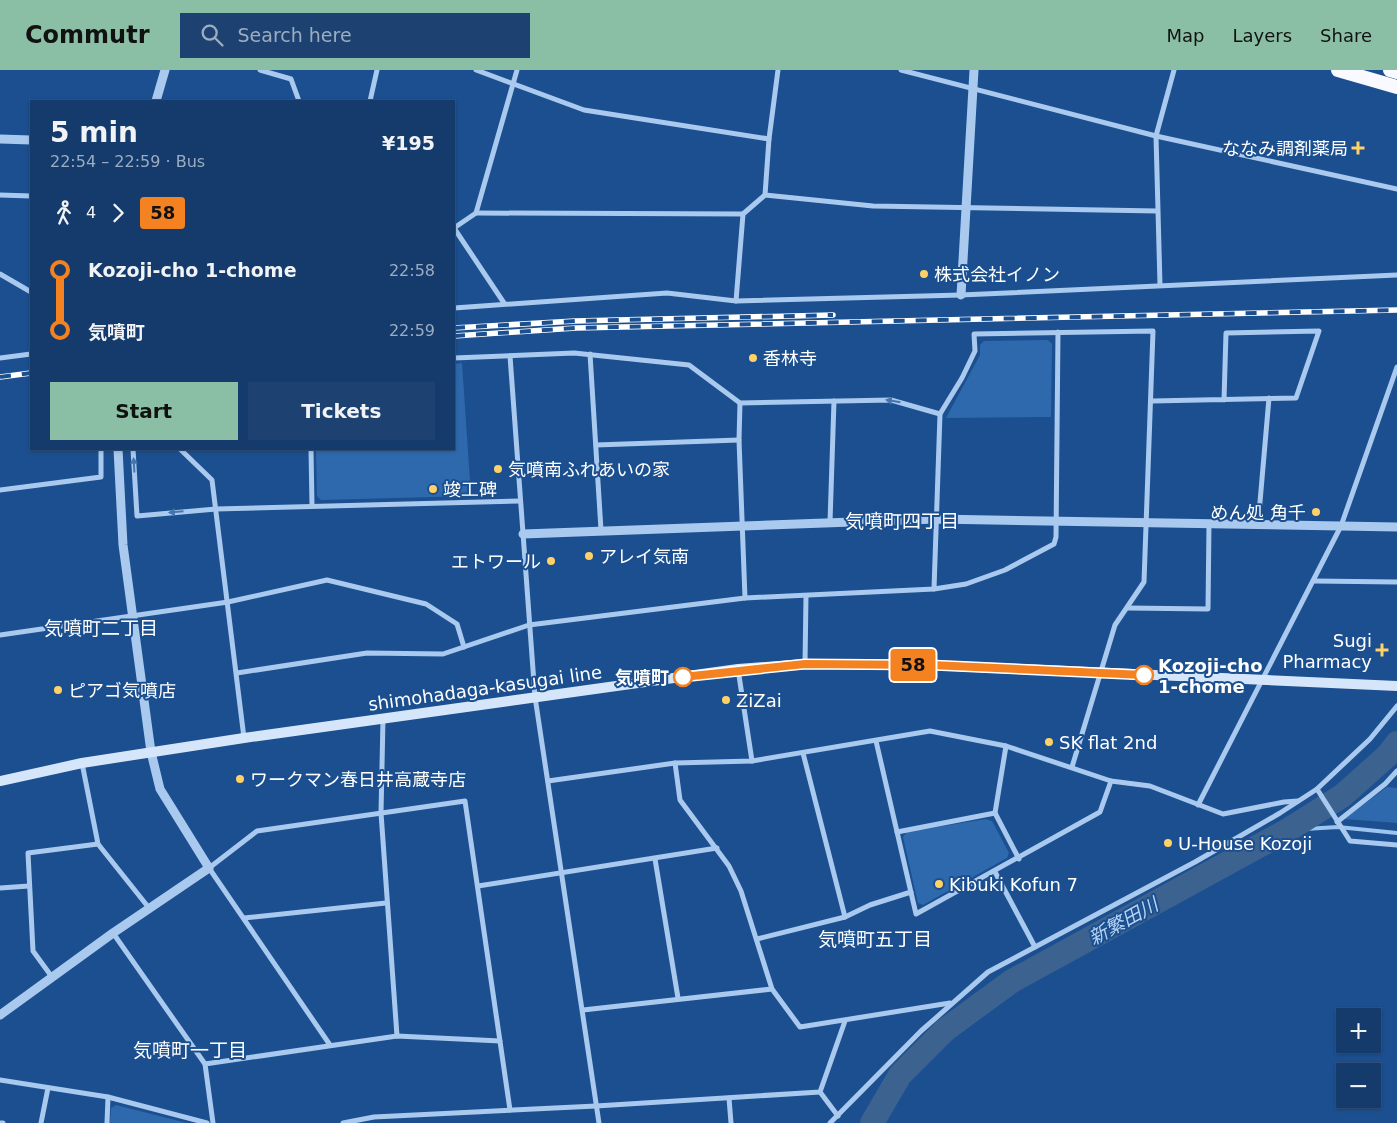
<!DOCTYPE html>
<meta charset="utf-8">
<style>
body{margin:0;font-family:"DejaVu Sans","Noto Sans JP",sans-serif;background:#1d4271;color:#f1f3f6;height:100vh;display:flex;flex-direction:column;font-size:19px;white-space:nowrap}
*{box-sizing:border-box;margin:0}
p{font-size:16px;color:#9dadc1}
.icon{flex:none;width:28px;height:28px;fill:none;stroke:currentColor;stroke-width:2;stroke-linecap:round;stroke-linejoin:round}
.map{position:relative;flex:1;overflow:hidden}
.drawer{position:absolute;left:30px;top:30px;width:425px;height:350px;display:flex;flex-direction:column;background:#143b6b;border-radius:0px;box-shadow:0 1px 4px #0004,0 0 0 1px #33557e}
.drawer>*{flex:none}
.badge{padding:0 10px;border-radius:4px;font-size:18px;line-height:32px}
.buttons{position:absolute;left:1336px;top:938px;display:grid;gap:10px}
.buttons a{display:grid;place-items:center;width:45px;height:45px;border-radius:0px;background:#143b6b;box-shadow:0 1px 4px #0004,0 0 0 1px #33557e;font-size:25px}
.map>.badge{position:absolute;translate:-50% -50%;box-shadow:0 0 0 2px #fff}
.legs{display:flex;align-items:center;gap:8px;height:55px;padding:0 20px;font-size:16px}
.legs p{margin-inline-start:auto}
.headline{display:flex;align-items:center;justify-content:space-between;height:85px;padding:0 20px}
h1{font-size:28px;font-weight:700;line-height:38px}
.button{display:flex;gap:10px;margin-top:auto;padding:10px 20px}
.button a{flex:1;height:58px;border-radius:0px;background:#8abfa5;color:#111;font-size:20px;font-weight:700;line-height:58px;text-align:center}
.button a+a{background:#1d4271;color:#f1f3f6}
ul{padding:0 20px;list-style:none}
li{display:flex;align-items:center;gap:18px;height:60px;font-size:19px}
li i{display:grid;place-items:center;width:8px;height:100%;margin:0 6px;background:currentColor}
li i::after{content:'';width:12px;height:12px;margin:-6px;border:4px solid;border-radius:50%;background:#143b6b}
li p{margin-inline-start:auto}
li:first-child i{background:linear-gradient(#0000 50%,currentColor 0)}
li:last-child i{background:linear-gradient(currentColor 50%,#0000 0)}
header{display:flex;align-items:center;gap:30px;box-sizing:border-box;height:70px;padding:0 25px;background:#8abfa5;color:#111}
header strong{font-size:24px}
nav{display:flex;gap:28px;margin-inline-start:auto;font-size:18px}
.search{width:350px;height:45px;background:#1d4271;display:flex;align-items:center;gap:12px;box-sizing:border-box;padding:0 18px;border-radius:0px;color:#9dadc1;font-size:19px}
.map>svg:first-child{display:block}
.green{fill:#2e69ad}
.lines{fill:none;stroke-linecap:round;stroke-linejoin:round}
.stream{stroke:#9cc4f0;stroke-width:4}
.river{stroke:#3c6290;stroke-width:24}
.minor{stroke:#a9c9ee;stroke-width:5}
.tertiary{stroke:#a9c9ee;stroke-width:9}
.secondary{stroke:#d6e6fa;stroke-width:10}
.trunk{stroke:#f8faff;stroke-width:14}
.rail-casing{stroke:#fff;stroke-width:5.5}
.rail{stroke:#1b4f8f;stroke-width:4;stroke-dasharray:11;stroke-linecap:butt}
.oneway{fill:#4674ac}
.line-1-casing{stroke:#fff;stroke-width:11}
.line-1{stroke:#f58220;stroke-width:8}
.poi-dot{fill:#ffd166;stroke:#1b4f8f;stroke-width:2}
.stop-1-dot{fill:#fff;stroke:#f58220;stroke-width:2.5}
.labels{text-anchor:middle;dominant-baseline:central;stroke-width:4;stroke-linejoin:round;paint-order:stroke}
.poi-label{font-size:18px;fill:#fff;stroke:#1b4f8f;text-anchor:start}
.stop-label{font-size:18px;font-weight:bold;fill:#fff;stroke:#1b4f8f;text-anchor:start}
.street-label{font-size:18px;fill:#fff;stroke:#1b4f8f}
.neighbourhood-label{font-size:19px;fill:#fff;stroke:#1b4f8f}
.water-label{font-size:19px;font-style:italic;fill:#b5d3f5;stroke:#1b4f8f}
</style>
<header>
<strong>Commutr</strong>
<div class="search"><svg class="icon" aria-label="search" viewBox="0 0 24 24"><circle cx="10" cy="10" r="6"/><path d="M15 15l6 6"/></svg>Search here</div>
<nav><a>Map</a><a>Layers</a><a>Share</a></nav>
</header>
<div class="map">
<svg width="1397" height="1053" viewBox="0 0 1397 1053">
<rect width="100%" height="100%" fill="#1b4f8f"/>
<!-- green -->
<g class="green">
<polygon points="1048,270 1052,274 1051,347 946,348 980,285 980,275 984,271"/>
<polygon points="462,293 471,426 321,430 317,426 316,379 454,379 454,294"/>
<polygon points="1387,717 1397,718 1397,753 1344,749"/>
<polygon points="986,749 992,751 1009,783 1007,788 923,835 918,833 903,767 907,762"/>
<polygon points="116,1035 187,1053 110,1053 111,1038"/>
</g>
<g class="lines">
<!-- stream -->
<polyline class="stream" points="1288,760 1338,757 1397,763"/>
<!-- river -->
<polyline class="river" points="872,1053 900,1005 945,960 1012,911 1288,760 1342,726 1387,686 1397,673"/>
<!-- minor -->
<g class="minor">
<polyline points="260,0 291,9 299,31"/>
<polyline points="476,0 584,40 769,69"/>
<polyline points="901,0 1156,66 1397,119"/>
<polyline points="370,31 377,0"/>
<polyline points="0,125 31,126"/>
<polyline points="765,125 873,136 1157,141"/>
<polyline points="476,143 743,144"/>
<polyline points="454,158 476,143 517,0"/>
<polyline points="454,158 504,233"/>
<polyline points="0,204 31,222"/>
<polyline points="1160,215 1156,66 1174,0"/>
<polyline points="736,231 743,144 765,125 769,69 778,0"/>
<polyline points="454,238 667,223 736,231 961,225 1397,205"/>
<polyline points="590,284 601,460"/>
<polyline points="510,286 535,627 599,1053"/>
<polyline points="0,288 31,284"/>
<polyline points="454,288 574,283 689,295 740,333 891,330 940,344"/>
<polyline points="1152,331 1296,328 1319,261 1226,263 1224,330"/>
<polyline points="740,333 739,370 745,528"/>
<polyline points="596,375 739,370"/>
<polyline points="133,379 137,446 216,439 520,431"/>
<polyline points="180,379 212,410 244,668"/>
<polyline points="311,379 312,436"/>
<polyline points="0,420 101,407 101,379"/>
<polyline points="830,452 834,331"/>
<polyline points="1258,455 1269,328"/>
<polyline points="1314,511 1397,512"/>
<polyline points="934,519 940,344 962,308 975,281 974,264 1153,261 1144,512 1115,555 1072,697"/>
<polyline points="1128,538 1208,539 1209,454"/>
<polyline points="0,565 228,532 327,510 426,534 457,554 464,577"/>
<polyline points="805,594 806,526"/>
<polyline points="738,599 752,691"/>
<polyline points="237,603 367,583 443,584 529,555 745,528 934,519 966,514 1005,500 1054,474 1056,467 1058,262"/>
<polyline points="383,649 381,743 397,966"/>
<polyline points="876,671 916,844 1100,742 1111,711"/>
<polyline points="1006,676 995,743 1019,789"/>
<polyline points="82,693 98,774 149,838"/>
<polyline points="675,693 680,730 729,796 741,821 772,919 800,957 950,933"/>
<polyline points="548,711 675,693 752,691 930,661 1006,676 1111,711 1150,716 1223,744 1284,732 1298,731"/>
<polyline points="1317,719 1350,771 1397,775"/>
<polyline points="1198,735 1341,456 1397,297"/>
<polyline points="1337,752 1385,714 1397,701"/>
<polyline points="897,762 995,743"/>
<polyline points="655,789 678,928"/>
<polyline points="995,802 1035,877"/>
<polyline points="478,816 717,778"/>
<polyline points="0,818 29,816"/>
<polyline points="845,847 870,835 911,822"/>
<polyline points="244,848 386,833"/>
<polyline points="113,863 205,994 213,1053"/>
<polyline points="757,869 845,847 803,683"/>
<polyline points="52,907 33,881 28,783 98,774"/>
<polyline points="583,940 772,919"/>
<polyline points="330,975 209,798 257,761 465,731 510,1040"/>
<polyline points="205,994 397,966 500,971"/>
<polyline points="0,1010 108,1027 207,1053"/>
<polyline points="820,1022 838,1046"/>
<polyline points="729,1028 731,1053"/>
<polyline points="0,1053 3,1053"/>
<polyline points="41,1053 48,1018"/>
<polyline points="107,1053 108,1027"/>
<polyline points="343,1053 374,1047 596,1036 820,1022 845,951"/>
<polyline points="830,1053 921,961 988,902 1195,792 1280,743 1317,719 1370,669 1397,636"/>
</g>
<!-- tertiary -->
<g class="tertiary">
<polyline points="156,31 165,0"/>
<polyline points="0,69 31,70"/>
<polyline points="961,225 974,0"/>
<polyline points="523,464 936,449 1397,457"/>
<polyline points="0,945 113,863 209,798 160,719 151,682 123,475 118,379"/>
</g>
<!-- secondary -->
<polyline class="secondary" points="0,711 82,693 244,668 738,599 805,594 931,595 1397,616"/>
<!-- trunk -->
<g class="trunk">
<polyline points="1338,0 1397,17"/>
<polyline points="1390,0 1397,2"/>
</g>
<defs>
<g id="rail">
<polyline points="454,258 575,251 833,245"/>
<polyline points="454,266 576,258 1397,240"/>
<polyline points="0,307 31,303"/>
</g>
</defs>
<!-- rail casing -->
<use href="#rail" class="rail-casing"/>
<!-- rail -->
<use href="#rail" class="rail"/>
</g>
<!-- one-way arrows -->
<defs><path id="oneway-solid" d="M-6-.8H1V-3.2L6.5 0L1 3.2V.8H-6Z" transform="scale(1.25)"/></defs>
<g class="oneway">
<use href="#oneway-solid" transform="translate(893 331) rotate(-171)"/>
<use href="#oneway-solid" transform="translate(134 395) rotate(-93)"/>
<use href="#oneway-solid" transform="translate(176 442) rotate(175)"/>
</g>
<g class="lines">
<defs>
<polyline id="line-1" points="683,607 805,594 931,595 1144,605"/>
</defs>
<!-- line-1 casing -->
<use href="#line-1" class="line-1-casing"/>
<!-- line-1 -->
<use href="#line-1" class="line-1"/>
</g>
<!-- markers -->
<g class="poi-dot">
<path d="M1355.5 70.5h5v5h5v5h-5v5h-5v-5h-5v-5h5z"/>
<circle cx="924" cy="204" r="5"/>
<circle cx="753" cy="288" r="5"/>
<circle cx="498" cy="399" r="5"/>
<circle cx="433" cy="419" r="5"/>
<circle cx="1316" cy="442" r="5"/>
<circle cx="589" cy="486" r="5"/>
<circle cx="551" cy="491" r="5"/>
<path d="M1379.5 572.5h5v5h5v5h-5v5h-5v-5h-5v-5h5z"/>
<circle cx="58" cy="620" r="5"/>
<circle cx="726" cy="630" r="5"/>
<circle cx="1049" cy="672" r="5"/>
<circle cx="240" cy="709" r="5"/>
<circle cx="1168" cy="773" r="5"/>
<circle cx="939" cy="814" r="5"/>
</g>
<g class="stop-1-dot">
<circle cx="1144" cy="605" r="9"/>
<circle cx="683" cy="607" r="9"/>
</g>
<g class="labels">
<!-- poi labels -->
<g class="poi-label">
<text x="1348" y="78" text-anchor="end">ななみ調剤薬局</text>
<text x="934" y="204">株式会社イノン</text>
<text x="763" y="288">香林寺</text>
<text x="508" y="399">気噴南ふれあいの家</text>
<text x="443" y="419">竣工碑</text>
<text x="1306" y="442" text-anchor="end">めん処 角千</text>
<text x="599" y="486">アレイ気南</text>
<text x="541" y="491" text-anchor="end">エトワール</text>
<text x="1372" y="570" text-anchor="end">Sugi<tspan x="1372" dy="21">Pharmacy</tspan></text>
<text x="68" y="620">ピアゴ気噴店</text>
<text x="736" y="630">ZiZai</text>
<text x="1059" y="672">SK flat 2nd</text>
<text x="250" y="709">ワークマン春日井高蔵寺店</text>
<text x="1178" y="773">U-House Kozoji</text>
<text x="949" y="814">Kibuki Kofun 7</text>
</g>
<!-- stop labels -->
<g class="stop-label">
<text x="1158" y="595">Kozoji-cho<tspan x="1158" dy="21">1-chome</tspan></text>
<text x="669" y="607" text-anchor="end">気噴町</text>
</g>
<!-- street labels -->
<g class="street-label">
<text transform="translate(485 618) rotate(-8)">shimohadaga-kasugai line</text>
</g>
<!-- neighbourhood labels -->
<g class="neighbourhood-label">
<text x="902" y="451">気噴町四丁目</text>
<text x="101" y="558">気噴町二丁目</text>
<text x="875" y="869">気噴町五丁目</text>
<text x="190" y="980">気噴町一丁目</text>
</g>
<!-- water labels -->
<g class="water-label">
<text transform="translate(1123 851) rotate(-29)">新繁田川</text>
</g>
</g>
</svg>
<div class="buttons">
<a>+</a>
<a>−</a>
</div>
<b class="badge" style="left:913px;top:595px;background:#f58220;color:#111">58</b>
<section class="drawer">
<div class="headline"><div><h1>5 min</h1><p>22:54 – 22:59 · Bus</p></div><b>¥195</b></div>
<div class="legs"><svg class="icon" aria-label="walk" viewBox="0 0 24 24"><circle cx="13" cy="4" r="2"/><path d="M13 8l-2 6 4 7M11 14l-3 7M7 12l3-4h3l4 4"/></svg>4<svg class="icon" aria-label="forward" viewBox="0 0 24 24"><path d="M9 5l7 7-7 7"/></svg><b class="badge" style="background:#f58220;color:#111">58</b></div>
<ul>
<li><i style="color:#f58220"></i><b>Kozoji-cho 1-chome</b><p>22:58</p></li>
<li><i style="color:#f58220"></i><b>気噴町</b><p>22:59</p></li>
</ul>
<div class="button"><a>Start</a><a>Tickets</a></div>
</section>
</div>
